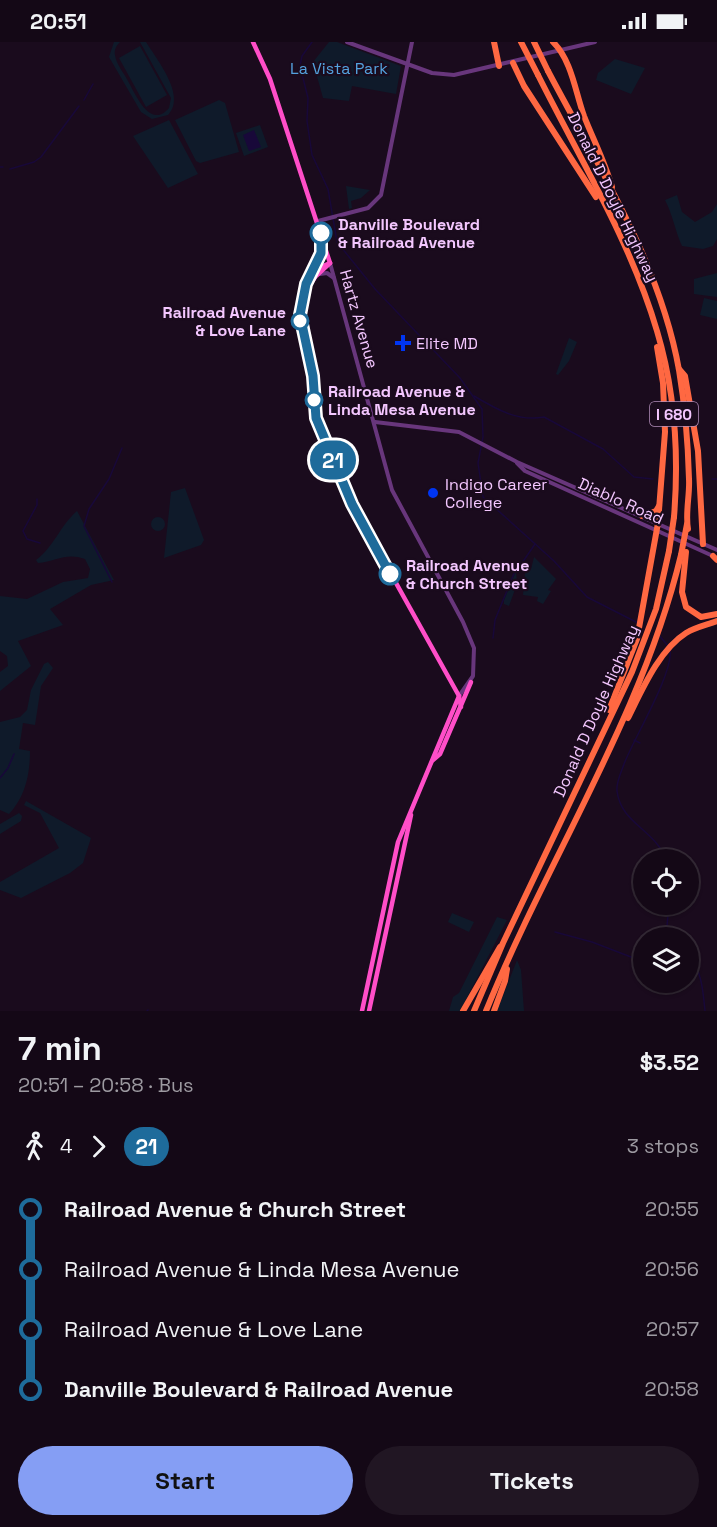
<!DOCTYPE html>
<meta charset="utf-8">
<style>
body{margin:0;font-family:"Space Grotesk",sans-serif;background:#211623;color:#f1f3f6;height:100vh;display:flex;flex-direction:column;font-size:22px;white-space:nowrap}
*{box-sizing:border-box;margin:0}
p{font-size:20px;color:#9d9aa1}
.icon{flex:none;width:33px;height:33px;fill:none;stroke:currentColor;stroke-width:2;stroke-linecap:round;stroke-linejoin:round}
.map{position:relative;height:969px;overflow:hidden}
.side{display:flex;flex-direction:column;background:#140816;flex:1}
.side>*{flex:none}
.badge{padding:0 12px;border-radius:20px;font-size:21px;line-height:39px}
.controls{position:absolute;left:633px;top:807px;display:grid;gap:12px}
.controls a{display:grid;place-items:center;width:66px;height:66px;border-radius:50%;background:#140816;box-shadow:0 2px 4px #0004,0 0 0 2px #332935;font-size:30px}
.map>.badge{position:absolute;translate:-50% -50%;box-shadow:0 0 0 3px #fff}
.legs{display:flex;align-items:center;gap:9px;height:66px;padding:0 18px;font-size:20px}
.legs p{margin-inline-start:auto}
.headline{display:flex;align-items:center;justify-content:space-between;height:102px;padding:0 18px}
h1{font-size:33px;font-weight:700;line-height:45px}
.button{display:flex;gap:12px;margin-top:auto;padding:12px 18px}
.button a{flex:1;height:69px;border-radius:36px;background:#859ef4;color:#111;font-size:24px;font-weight:700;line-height:69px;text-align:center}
.button a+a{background:#211623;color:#f1f3f6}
ul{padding:0 18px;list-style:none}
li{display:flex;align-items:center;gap:21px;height:60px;font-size:22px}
li i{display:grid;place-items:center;width:9px;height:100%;margin:0 8px;background:currentColor}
li i::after{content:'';width:15px;height:15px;margin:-8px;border:4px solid;border-radius:50%;background:#140816}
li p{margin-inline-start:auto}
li:first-child i{background:linear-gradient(#0000 50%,currentColor 0)}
li:last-child i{background:linear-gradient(currentColor 50%,#0000 0)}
.status{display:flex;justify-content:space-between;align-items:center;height:42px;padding:0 30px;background:#140816;direction:ltr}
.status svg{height:16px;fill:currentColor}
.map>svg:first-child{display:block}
.green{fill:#0f1a2a}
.water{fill:#180839}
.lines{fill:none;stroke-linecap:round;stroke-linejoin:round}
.stream{stroke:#180839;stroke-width:1.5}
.minor{stroke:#68367c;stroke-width:4}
.major{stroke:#ff4ec8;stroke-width:4.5}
.highway{stroke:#ff6842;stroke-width:6}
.highway-bridge{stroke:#ff6842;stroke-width:6}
.line-1-casing{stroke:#fff;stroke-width:14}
.line-1{stroke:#1e6b9b;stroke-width:9}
.stop-1-dot{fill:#fff;stroke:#1e6b9b;stroke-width:3}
.poi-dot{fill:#0035f2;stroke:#1a0b1d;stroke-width:2}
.labels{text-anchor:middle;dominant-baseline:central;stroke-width:4.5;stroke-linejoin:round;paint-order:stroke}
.shield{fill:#1a0b1d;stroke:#b38fbb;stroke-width:1.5}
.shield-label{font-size:15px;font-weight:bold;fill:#f4c7ff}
.park-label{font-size:16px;fill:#54a2de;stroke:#1a0b1d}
.street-label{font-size:16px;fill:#f4c7ff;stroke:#1a0b1d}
.stop-label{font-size:16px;font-weight:bold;fill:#f4c7ff;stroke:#1a0b1d;text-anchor:start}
.poi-label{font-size:16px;fill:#f4c7ff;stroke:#1a0b1d;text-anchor:start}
</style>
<div class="status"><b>20:51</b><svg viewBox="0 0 49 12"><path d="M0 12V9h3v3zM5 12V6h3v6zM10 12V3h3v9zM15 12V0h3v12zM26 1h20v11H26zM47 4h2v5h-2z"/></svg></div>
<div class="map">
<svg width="717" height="969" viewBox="0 0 717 969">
<rect width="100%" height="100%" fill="#1a0b1d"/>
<!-- green -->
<g class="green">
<path d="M114,0H120C116,4 114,8 115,13C116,22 124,31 128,39C136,53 150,88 169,66L171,56L140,0H146C157,18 187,54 168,73L152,77L141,70L109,15Z"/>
<polygon points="329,0 337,0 401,24 396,52 352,44 349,59 323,56 313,20"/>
<polygon points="140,4 167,53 146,65 119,16"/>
<polygon points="615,17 645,26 631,52 596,38 598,31"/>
<polygon points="219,58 225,61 239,110 200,121 196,119 175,78"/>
<polygon points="169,78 198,132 168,146 133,94"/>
<polygon points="260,83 268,105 244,114 236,91"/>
<polygon points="346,144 370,148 361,156 351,159 352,166 349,167"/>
<path d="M677,153L682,170L695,180L712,170L717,162V197L713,204L703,207L682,204C675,189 673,173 665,158Z"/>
<polygon points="717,231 717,255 694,252 694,237"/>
<polygon points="704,256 717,259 717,277 700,273"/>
<polygon points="569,296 577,300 569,319 558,333 556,332"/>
<polygon points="185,446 204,498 201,503 164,516 171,450"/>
<path d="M77,469L114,538L91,543L50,567L63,583L18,599L31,624L0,649V630L8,624L7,614L0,609V554L27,557L63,540L88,536L90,527L85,517C67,510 56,519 38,521L36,518C54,505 59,485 77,469Z"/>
<circle cx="158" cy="482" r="7"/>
<polygon points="534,515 556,537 548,548 551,549 543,562 537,559 538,555 523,553 525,531 531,527"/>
<polygon points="516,529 517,542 509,564 504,562 504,558"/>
<path d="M48,620L53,626L41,644L35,683L23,681L19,707L30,709C30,733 25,755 9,772L0,768V680L20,675L27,668L31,648L44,622Z"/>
<polygon points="26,759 91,796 83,821 70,831 21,856 0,848 0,840 59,806 40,771 24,763"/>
<polygon points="19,771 22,774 21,779 0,792 0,782"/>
<polygon points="452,871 474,880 469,890 448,880"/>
<polygon points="497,875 507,878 460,969 449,969 453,955 459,951"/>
<polygon points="517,918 521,928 524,969 497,969"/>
</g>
<!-- water -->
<polygon class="water" points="254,88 261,105 249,109 243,93"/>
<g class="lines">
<!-- stream -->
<g class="stream">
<polyline points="312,0 302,14 300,24 308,56 307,79 312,113 328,147 337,200 375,247 460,336 482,367 483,395 478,421 483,455 554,519 587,555 638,581"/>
<polyline points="84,58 93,42"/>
<polyline points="0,125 3,125"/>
<polyline points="10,127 34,120 41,115 79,64"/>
<path d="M474,354C496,367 518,380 544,375L603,407L634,435L653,437"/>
<polyline points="712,437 717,437"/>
<polyline points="37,457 37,463 23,489 27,497 40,501"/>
<polyline points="522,521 535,502"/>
<polyline points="112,540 84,484 89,467 109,437 122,406"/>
<polyline points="658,592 668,604"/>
<polyline points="493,596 495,578 515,529"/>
<polyline points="634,698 640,701"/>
<polyline points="0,736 8,726 14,712"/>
<path d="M666,818C655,787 621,782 617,749C616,740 621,731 624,722C634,696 673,632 670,609"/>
<polyline points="669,862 667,884 672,896"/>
<polyline points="555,890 592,900 644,920"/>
<path d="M688,913C702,928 703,949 705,969"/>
<polyline points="688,924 696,923"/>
<polyline points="147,969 148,968"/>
</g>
<!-- minor -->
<g class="minor">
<polyline points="347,0 432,31 454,33 595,0"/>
<polyline points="318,179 368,166 381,153 412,0"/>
<polyline points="330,221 392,448 463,580 474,606 473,634 459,654"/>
<polyline points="320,232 327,231 334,236"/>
<polyline points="375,380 459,390 517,420 717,508"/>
<polyline points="517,421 525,429 713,514"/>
</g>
<!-- major -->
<g class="major">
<polyline points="253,0 270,37 330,221"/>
<polyline points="330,221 314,228 306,242 300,270 313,334 316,376 352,462 459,654 461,665"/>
<polyline points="316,226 322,199"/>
<polyline points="306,248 316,234 330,221"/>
<polyline points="433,718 440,712 471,640"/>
<polyline points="362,969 398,800 459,654"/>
<polyline points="369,969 411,773"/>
</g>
<!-- highway -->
<g class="highway">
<polyline points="494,0 499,24"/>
<path d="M553,0C572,19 575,49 584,74C593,97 605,120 612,145"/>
<polyline points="513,21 524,44 596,155"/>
<path d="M548,29C598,124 660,221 679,328C685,364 688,400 689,437C690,453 685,471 688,487"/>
<path d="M538,33C580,117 631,200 657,289C675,349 679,413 674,475"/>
<polyline points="679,327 685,334 698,409 703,502"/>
<polyline points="642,474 656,469 659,464"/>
<polyline points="686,510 682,550 686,565 701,575 717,572"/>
<polyline points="713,514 717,518"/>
<polyline points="609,668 637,597 658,481 665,390 663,341 657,305"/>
<path d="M628,676C642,648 659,608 686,591C696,585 707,583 717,579"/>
<polyline points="463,969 500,905"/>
<polyline points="474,969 503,901 632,630 656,567 669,509"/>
<path d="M486,969C548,816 642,675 681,513"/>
<polyline points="494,969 505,939 507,927"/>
</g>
<!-- highway-bridge -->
<g class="highway-bridge">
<polyline points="521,0 538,33"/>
<polyline points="534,0 548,29"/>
<polyline points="669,509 674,475"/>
<polyline points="681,513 687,482"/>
</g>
</g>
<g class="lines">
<defs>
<polyline id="line-1" points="321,191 321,211 306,242 300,273 313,334 316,376 352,462 390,532"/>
</defs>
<!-- line-1 casing -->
<use href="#line-1" class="line-1-casing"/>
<!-- line-1 -->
<use href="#line-1" class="line-1"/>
</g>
<!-- markers -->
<g class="stop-1-dot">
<circle cx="321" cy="191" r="10"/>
<circle cx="300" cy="279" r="8"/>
<circle cx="314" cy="358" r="8"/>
<circle cx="390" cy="532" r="10"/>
</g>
<g class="poi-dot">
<path d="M400 292h6v6h6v6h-6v6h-6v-6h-6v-6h6z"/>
<circle cx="433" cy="451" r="6"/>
</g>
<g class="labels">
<!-- shield labels -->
<rect class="shield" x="650" y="360" width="48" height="24" rx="4.5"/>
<g class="shield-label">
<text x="674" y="372">I 680</text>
</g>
<!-- park labels -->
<g class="park-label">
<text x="339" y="26">La Vista Park</text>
</g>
<!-- street labels -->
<g class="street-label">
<text transform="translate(613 155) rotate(64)">Donald D Doyle Highway</text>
<text transform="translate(359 277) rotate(74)">Hartz Avenue</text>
<text transform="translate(621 459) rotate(24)">Diablo Road</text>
<text transform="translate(596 669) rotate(-66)">Donald D Doyle Highway</text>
</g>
<!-- stop labels -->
<g class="stop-label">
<text x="338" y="182">Danville Boulevard<tspan x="338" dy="18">&amp; Railroad Avenue</tspan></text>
<text x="286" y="270" text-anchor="end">Railroad Avenue<tspan x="286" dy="18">&amp; Love Lane</tspan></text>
<text x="328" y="349">Railroad Avenue &amp;<tspan x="328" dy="18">Linda Mesa Avenue</tspan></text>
<text x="406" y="523">Railroad Avenue<tspan x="406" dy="18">&amp; Church Street</tspan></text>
</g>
<!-- poi labels -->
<g class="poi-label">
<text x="416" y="301">Elite MD</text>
<text x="445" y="442">Indigo Career<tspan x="445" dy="18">College</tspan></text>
</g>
</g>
</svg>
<div class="controls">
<a><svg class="icon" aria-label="locate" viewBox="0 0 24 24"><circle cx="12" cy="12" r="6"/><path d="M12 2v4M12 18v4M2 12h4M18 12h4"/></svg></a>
<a><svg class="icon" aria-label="layers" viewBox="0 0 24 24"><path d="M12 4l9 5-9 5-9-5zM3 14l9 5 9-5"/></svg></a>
</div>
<b class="badge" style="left:333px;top:418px;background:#1e6b9b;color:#fff">21</b>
</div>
<section class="side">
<div class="headline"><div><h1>7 min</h1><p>20:51 – 20:58 · Bus</p></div><b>$3.52</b></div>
<div class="legs"><svg class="icon" aria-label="walk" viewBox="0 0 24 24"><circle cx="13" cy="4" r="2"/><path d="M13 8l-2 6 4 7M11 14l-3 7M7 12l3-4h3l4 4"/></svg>4<svg class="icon" aria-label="forward" viewBox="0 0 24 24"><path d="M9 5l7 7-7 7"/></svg><b class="badge" style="background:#1e6b9b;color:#fff">21</b><p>3 stops</p></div>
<ul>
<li><i style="color:#1e6b9b"></i><b>Railroad Avenue &amp; Church Street</b><p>20:55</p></li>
<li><i style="color:#1e6b9b"></i><span>Railroad Avenue &amp; Linda Mesa Avenue</span><p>20:56</p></li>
<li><i style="color:#1e6b9b"></i><span>Railroad Avenue &amp; Love Lane</span><p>20:57</p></li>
<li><i style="color:#1e6b9b"></i><b>Danville Boulevard &amp; Railroad Avenue</b><p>20:58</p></li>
</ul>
<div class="button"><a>Start</a><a>Tickets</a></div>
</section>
